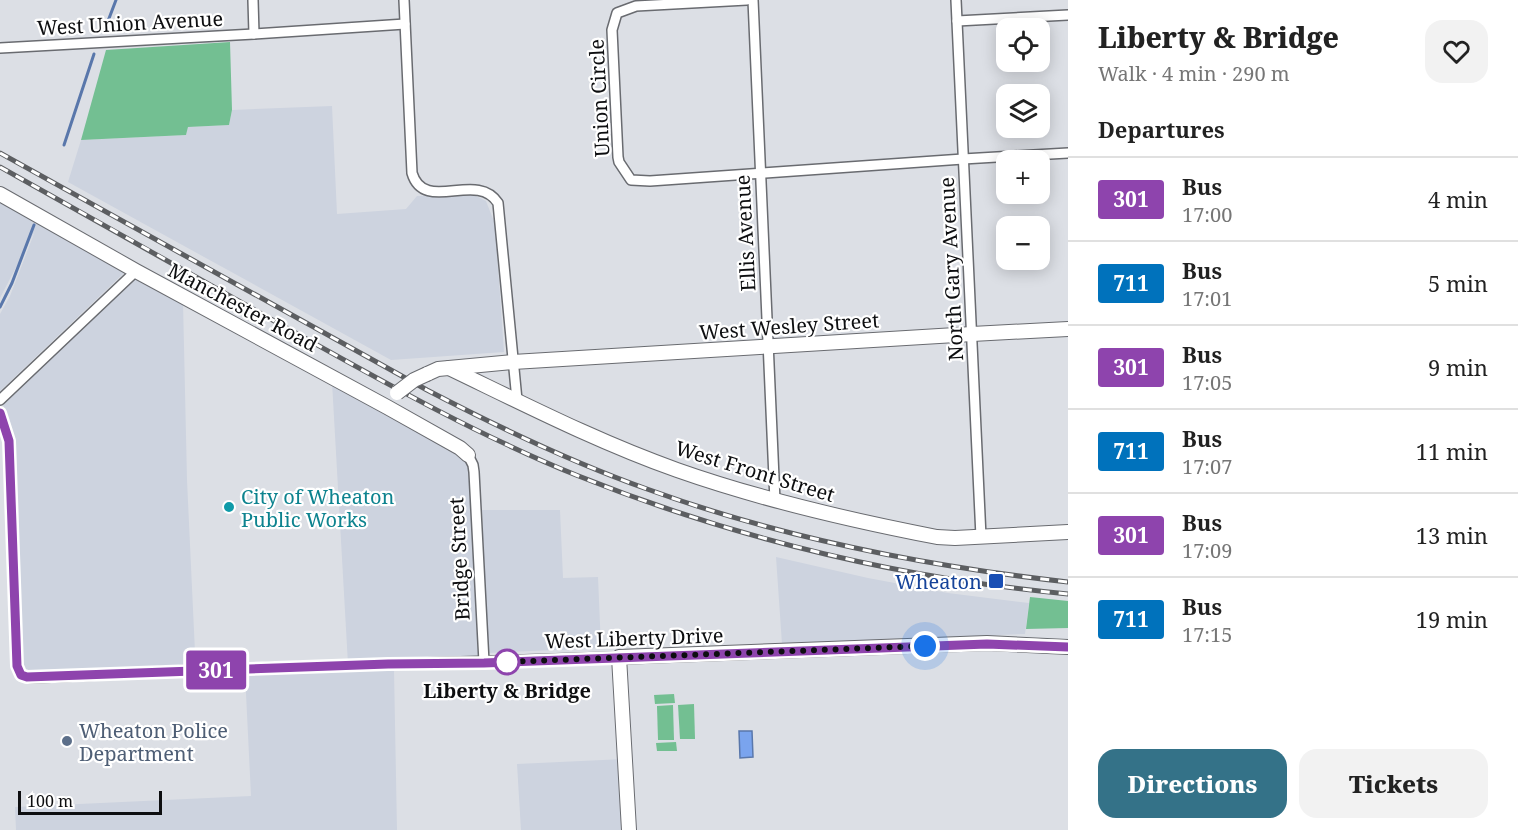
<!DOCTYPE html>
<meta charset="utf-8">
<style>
body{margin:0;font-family:"Noto Serif",serif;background:#f2f2f2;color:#222;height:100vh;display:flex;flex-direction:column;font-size:22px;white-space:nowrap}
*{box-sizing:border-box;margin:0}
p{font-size:20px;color:#767676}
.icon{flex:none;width:33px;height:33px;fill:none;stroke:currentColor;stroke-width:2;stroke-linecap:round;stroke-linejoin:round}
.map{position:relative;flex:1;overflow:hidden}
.sheet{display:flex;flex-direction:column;background:#fff;width:450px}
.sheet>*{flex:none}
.badge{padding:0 12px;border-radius:4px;font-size:21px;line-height:39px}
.tools{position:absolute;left:996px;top:18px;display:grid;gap:12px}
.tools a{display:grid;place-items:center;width:54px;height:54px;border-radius:12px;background:#fff;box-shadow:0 3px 15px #0003;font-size:30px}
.scale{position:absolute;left:18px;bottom:15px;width:144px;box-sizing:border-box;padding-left:6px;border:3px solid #0d0e10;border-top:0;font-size:16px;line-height:21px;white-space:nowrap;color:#0d0e10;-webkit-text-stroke:4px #fff;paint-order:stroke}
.you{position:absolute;width:30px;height:30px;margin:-15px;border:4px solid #fff;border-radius:50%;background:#1a73e8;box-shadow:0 0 0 9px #1a73e833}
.map>.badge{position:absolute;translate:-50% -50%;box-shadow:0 0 0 3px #fff}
h2{padding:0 30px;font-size:22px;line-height:54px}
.round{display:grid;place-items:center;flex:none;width:63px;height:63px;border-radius:18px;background:#f2f2f2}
.headline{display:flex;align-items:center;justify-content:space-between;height:102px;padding:0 30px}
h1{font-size:28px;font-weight:800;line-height:45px}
.cta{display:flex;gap:12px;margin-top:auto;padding:12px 30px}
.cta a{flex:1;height:69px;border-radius:18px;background:#347288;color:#fff;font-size:24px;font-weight:800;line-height:69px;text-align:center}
.cta a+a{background:#f2f2f2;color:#222}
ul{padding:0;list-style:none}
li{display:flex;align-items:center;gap:18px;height:84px;padding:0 30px;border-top:2px solid #e0e0e0}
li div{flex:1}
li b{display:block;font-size:22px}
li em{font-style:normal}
li .badge{min-width:66px;font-weight:700;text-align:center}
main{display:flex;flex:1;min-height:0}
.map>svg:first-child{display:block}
.built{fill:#cdd3df}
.green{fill:#73bf92}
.water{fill:#7aa4ee;stroke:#5977ab;stroke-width:1.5}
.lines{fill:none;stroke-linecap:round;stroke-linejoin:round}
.stream{stroke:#5977ab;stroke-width:3}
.street-casing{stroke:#696b70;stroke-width:12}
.secondary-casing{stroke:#696b70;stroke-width:16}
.street{stroke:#fff;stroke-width:9}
.secondary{stroke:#fff;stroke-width:14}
.rail-casing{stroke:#5c5e61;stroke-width:5}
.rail{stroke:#fff;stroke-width:3;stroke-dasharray:9;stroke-linecap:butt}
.secondary-bridge-casing{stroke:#696b70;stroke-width:16;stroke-linecap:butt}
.secondary-bridge{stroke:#fff;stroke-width:14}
.line-casing{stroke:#fff;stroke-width:14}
.line{stroke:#8e44ad;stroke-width:9}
.walk{stroke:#0d0e10;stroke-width:6;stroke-dasharray:0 10.8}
.culture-dot{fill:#0f9aa8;stroke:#fff;stroke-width:2}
.transit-dot{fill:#1a4fb4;stroke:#fff;stroke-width:2}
.stop-dot{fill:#fff;stroke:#8e44ad;stroke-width:3}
.service-dot{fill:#5c6f8a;stroke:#fff;stroke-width:2}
.labels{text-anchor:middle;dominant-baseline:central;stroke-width:4.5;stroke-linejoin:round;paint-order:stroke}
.street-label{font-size:20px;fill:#0d0e10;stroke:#fff}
.culture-label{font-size:20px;fill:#0d838f;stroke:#fff;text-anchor:start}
.transit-label{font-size:20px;fill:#164399;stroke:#fff;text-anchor:end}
.stop-label{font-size:20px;font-weight:bold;fill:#0d0e10;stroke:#fff}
.service-label{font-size:20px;fill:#4e5e75;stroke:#fff;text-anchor:start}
</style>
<main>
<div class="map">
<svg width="1068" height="830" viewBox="0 0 1068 830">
<rect width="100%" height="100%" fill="#dcdfe5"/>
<!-- built -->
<g class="built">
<polygon points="332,106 337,214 406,209 417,196 472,194 486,201 495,224 504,352 391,360 68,182 81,140 186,135 188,127 229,125 232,110"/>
<polygon points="0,200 126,271 0,391 0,314 10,296 35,231 0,298"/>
<polygon points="137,277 183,302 187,480 196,674 21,680 13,441 3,405"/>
<polygon points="332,382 465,458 470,467 480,660 348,664"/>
<polygon points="482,510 560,510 563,578 598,577 601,648 488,653"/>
<polygon points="776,557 868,578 948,593 1029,603 1025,634 782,644"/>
<polygon points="394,670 397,830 16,830 15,807 251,796 245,673"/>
<polygon points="624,759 628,830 521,830 517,764"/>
</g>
<!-- green -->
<g class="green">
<polygon points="230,42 232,110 229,125 188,127 186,135 81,140 106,50"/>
<polygon points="1030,597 1068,601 1068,628 1026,629"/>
<polygon points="674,694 675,703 655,704 654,695"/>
<polygon points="694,704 695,739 680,739 678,705"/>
<polygon points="673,705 674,740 658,740 657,706"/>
<polygon points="676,742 677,751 657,751 656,743"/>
</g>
<!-- water -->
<polygon class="water" points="739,731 752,731 753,757 740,758"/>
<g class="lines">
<!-- stream -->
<g class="stream">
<polyline points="105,29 116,0"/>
<polyline points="64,145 94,54"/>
<polyline points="0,307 12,283 34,225"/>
</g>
<defs>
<g id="street">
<polyline points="253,0 254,34"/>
<path d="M404,0L412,173C424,214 477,170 498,203L517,400"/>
<polyline points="747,0 636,6 617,13 612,30 618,157 619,162 631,180 650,181 963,159 1068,153"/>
<polyline points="753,0 775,501"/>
<polyline points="956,0 981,537"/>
<polyline points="957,21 1068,15"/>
<polyline points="0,48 254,34 405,24"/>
<polyline points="0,400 136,271"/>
<path d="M0,413L9,441L17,666C20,673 23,677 30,678L200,670L619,657"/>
<polyline points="468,455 473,465 474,472 484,662"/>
</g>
<g id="secondary">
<polyline points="0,194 136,271 387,407 460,448 468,455"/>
<path d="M449,368C524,404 598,442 677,470C762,500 849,520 937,537L955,538L1068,532"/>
<polyline points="427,374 438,369 513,362 972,334 1068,329"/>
<polyline points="629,830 619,657 987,643 1068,647"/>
</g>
</defs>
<!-- street casing -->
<use href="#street" class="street-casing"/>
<!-- secondary casing -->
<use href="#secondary" class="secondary-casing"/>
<!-- street -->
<use href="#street" class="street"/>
<!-- secondary -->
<use href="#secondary" class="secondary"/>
<defs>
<g id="rail">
<path d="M0,153L427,390C498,427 571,462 647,489C782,538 925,566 1068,582"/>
<path d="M0,167C95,220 190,273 285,327C380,380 475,434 576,475C733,538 900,578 1068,594"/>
</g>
</defs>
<!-- rail casing -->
<use href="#rail" class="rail-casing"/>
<!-- rail -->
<use href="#rail" class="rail"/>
<defs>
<polyline id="secondary-bridge" points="397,393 414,380 427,374"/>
</defs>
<!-- secondary-bridge casing -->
<use href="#secondary-bridge" class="secondary-bridge-casing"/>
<!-- secondary-bridge -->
<use href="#secondary-bridge" class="secondary-bridge"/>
</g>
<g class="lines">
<defs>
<polyline id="line" points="0,413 9,441 17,666 21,675 27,677 388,664 484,663 987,644 1068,647"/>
</defs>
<!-- line casing -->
<use href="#line" class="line-casing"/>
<!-- line -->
<use href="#line" class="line"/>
<!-- walk -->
<polyline class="walk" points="507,662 504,662 925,646"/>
</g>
<!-- markers -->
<circle class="culture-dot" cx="229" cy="507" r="6"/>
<rect class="transit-dot" x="988" y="573" width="16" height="16" rx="3"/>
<circle class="stop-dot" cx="507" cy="662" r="12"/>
<circle class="service-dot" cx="67" cy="741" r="6"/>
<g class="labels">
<!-- street labels -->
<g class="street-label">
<text transform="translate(130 23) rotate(-3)">West Union Avenue</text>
<text transform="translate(599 98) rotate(-93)">Union Circle</text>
<text transform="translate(745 233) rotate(-93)">Ellis Avenue</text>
<text transform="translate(951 269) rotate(-93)">North Gary Avenue</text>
<text transform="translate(243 307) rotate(28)">Manchester Road</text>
<text transform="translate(789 326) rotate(-4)">West Wesley Street</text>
<text transform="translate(755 471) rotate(17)">West Front Street</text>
<text transform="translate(459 559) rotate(-93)">Bridge Street</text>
<text transform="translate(634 638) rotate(-2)">West Liberty Drive</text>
</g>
<!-- culture labels -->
<g class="culture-label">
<text x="241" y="496">City of Wheaton<tspan x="241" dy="23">Public Works</tspan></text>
</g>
<!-- transit labels -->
<g class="transit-label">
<text x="982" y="581">Wheaton</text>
</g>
<!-- stop labels -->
<g class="stop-label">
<text x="507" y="690">Liberty &amp; Bridge</text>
</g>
<!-- service labels -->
<g class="service-label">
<text x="79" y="730">Wheaton Police<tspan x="79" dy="23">Department</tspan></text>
</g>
</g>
</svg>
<div class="tools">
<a><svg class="icon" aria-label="locate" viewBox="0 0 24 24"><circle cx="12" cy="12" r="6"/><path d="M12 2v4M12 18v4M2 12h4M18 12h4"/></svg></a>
<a><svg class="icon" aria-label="layers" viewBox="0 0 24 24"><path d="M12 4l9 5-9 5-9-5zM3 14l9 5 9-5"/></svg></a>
<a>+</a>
<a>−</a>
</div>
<div class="scale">100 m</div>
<div class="you" style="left:925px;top:646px"></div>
<b class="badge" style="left:216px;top:670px;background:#8e44ad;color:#fff">301</b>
</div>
<section class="sheet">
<div class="headline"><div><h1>Liberty &amp; Bridge</h1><p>Walk · 4 min · 290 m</p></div><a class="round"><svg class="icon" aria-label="heart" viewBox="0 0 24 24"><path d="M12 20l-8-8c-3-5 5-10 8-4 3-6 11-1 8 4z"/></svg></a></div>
<h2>Departures</h2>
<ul>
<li><span class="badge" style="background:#8e44ad;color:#fff">301</span><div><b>Bus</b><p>17:00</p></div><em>4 min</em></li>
<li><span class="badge" style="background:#0072bc;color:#fff">711</span><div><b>Bus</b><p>17:01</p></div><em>5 min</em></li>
<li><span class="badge" style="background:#8e44ad;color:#fff">301</span><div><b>Bus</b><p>17:05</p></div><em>9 min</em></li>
<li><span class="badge" style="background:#0072bc;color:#fff">711</span><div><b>Bus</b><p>17:07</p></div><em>11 min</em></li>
<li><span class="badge" style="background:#8e44ad;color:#fff">301</span><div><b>Bus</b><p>17:09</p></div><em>13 min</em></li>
<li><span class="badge" style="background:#0072bc;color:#fff">711</span><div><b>Bus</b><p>17:15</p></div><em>19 min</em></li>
</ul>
<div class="cta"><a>Directions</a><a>Tickets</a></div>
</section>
</main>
